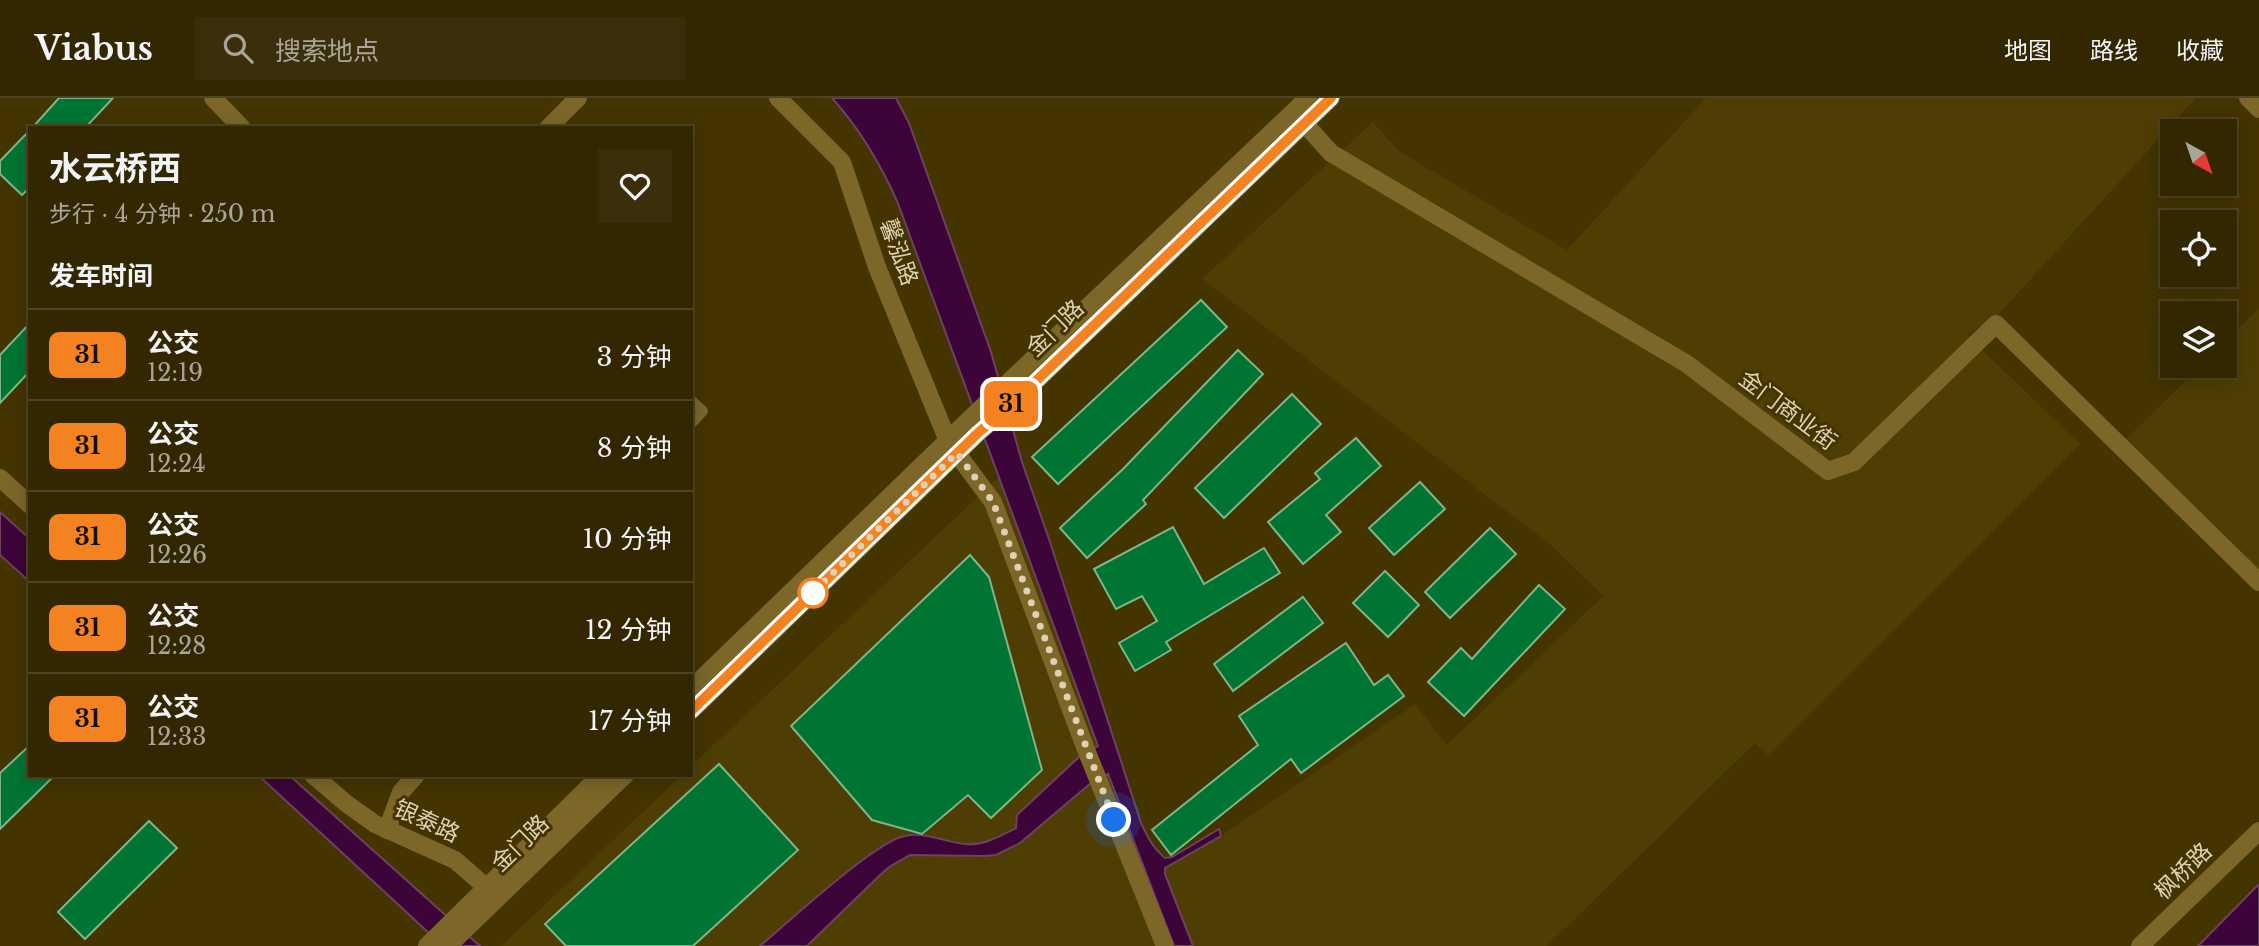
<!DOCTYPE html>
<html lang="zh">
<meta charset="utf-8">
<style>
body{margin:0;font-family:"Libre Baskerville","Noto Sans SC",serif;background:#3a2f0a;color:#f1f3f6;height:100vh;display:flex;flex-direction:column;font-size:26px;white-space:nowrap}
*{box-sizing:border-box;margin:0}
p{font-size:23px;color:#a8a599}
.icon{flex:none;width:38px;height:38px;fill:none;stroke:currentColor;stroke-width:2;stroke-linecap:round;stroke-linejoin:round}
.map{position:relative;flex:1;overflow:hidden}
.drawer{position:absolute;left:28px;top:28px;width:665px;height:651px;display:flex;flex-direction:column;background:#322700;border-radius:0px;box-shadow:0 4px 18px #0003,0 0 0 2px #4d4422}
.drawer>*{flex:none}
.badge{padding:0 14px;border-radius:10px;font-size:24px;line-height:46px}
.needle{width:46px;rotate:140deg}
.controls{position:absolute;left:2160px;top:21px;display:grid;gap:14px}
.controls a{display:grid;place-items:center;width:77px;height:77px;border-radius:0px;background:#322700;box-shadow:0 4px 18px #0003,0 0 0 2px #4d4422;font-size:35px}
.you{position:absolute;width:35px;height:35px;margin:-18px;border:5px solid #fff;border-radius:50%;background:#1a73e8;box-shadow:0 0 0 10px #1a73e833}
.map>.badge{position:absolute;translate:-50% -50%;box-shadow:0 0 0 4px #fff}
h2{padding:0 21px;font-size:26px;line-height:63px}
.round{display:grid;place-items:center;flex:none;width:74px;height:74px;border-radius:0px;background:#3a2f0a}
.headline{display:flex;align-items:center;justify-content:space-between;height:119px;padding:0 21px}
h1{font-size:33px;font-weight:700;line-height:52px}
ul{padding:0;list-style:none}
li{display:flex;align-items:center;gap:21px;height:91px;padding:0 21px;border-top:2px solid #4d4422}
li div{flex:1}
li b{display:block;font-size:26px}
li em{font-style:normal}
li .badge{min-width:77px;font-weight:700;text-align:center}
header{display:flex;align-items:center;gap:42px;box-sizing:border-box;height:98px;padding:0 35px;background:#322700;border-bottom:2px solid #4d4422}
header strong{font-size:33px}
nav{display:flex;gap:38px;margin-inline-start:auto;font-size:24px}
.search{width:490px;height:63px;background:#3a2f0a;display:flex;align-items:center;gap:18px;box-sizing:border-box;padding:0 24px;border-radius:0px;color:#a8a599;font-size:26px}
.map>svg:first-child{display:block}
.built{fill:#4f3e04}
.water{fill:#3d043a;stroke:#6d425e;stroke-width:2}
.building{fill:#007433;stroke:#7fb58a;stroke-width:2}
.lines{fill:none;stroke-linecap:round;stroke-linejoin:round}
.lane{stroke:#7c6729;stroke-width:10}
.street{stroke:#7c6729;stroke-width:18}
.secondary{stroke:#7c6729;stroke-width:18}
.line-casing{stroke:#fff;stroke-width:16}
.line{stroke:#f58220;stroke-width:10}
.walk{stroke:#ddd2b3;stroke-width:7;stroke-dasharray:0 12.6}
.stop-dot{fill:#fff;stroke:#f58220;stroke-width:3.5}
.labels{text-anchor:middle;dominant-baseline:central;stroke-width:6;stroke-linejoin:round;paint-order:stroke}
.street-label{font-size:23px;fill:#ddd2b3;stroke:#433400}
</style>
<header>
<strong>Viabus</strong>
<div class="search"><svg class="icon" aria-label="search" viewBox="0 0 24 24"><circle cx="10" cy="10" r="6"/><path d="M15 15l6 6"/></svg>搜索地点</div>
<nav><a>地图</a><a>路线</a><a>收藏</a></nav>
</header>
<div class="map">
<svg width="2259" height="848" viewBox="0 0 2259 848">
<rect width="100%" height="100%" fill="#433400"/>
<!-- built -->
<g class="built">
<polygon points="1706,0 2196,0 1996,219 1967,237 2080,346 1769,658 1755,645 1547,848 1193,848 1164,776 1165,770 1168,767 1221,738 1415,606 1447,647 1603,498 1550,446 1202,181 1373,24 1400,54 1567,152"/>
<polygon points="2259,210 2259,473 2125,342 2201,268 2224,268 2224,245"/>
<polygon points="999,379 1127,729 1174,848 501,848 682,677 691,677 691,668"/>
</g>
<!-- water -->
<g class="water">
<path d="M832,0H896L909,25L991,254L1022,364L1049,441L1141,725C1148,740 1153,750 1165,760L1172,759L1219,731L1221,738L1165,770V776L1193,848H1174L1108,676L1092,684L1020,745L996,757L985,758L910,757L889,769L879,778L807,848H760C794,819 827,788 864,761C875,753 888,743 901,739C922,732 944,744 965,746C984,748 1000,738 1016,730L1017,717L1079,659L1098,648L897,103C880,65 860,31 832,0Z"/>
<polygon points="0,414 30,441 30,484 0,457"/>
<polygon points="258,677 289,677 480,848 443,848"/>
<polygon points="2259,786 2259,848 2198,848"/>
</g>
<!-- building -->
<g class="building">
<polygon points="59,0 113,0 85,30 32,30"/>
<polygon points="30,32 30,89 22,97 0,76 0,63"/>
<polygon points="1201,202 1227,229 1058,386 1032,359"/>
<polygon points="30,225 30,273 0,305 0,257"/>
<polygon points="1238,252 1263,276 1143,402 1146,406 1087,460 1060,430 1123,371"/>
<polygon points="1292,296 1321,326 1224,420 1195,390"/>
<polygon points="1356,340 1381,368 1326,417 1341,434 1303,466 1268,424 1320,381 1315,375"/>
<polygon points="1420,384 1445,411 1394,457 1369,430"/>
<polygon points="1173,429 1204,486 1264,450 1280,475 1166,544 1171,552 1135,573 1119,545 1157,523 1142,498 1116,511 1094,471"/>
<polygon points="1490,430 1516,456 1450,520 1425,494"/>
<polygon points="970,457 989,479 1042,672 991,720 968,697 922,736 872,722 791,628"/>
<polygon points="1385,473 1419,507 1388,539 1353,505"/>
<polygon points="1539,487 1565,511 1464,618 1428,584 1461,550 1472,561"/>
<polygon points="1303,499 1323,525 1233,593 1214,566"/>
<polygon points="1346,545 1374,587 1388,577 1404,598 1301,675 1291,661 1171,757 1152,732 1258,647 1239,618"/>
<polygon points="30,647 30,677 55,677 0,731 0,675"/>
<polygon points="719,666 798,752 693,848 566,848 545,826"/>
<polygon points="149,723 177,750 85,841 58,814"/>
</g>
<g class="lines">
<!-- lane -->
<polyline class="lane" points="691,302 703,313 691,326"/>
<!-- street -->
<g class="street">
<polyline points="213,0 242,30"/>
<polyline points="1296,16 1331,55 1687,266 1828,373 1854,364 1996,226 2259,484"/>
<polyline points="548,30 578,0"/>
<polyline points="949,345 993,404 1085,649 1165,848"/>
<polyline points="387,732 401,694 416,677"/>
</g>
<!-- secondary -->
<g class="secondary">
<polyline points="778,0 842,64 877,169 948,343"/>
<polyline points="2248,0 2259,11"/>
<polyline points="0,380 30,407"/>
<polyline points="691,591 974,317 1308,0"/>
<polyline points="691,613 978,335 1012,306 1331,0"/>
<polyline points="313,677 347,706 375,726 455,762 486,789"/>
<polyline points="427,848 601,677"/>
<polyline points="448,848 625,677"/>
<polyline points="2140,848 2259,733"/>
</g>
</g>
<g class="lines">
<defs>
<polyline id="line" points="691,613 978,335 1012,306 1331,0"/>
</defs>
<!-- line casing -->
<use href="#line" class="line-casing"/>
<!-- line -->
<use href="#line" class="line"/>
<!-- walk -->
<polyline class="walk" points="813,495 805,502 957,355 993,404 1114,722"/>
</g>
<!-- markers -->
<circle class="stop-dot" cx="813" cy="495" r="14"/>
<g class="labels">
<!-- street labels -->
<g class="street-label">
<text transform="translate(899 154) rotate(70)">馨泓路</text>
<text transform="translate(1055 230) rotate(-44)">金门路</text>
<text transform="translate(1788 312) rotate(37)">金门商业街</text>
<text transform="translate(427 723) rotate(25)">银泰路</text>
<text transform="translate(520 745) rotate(-44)">金门路</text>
<text transform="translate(2183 773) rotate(-44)">枫桥路</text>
</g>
</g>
</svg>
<div class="controls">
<a><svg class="needle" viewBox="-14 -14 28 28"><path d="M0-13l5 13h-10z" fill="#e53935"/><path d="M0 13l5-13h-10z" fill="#a8a599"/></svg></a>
<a><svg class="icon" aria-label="locate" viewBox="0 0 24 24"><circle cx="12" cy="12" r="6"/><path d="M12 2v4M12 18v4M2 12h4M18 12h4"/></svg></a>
<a><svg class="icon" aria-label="layers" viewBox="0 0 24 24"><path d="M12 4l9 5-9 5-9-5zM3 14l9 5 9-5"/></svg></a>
</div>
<div class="you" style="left:1114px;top:722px"></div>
<b class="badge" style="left:1011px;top:306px;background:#f58220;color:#111">31</b>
<section class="drawer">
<div class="headline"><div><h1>水云桥西</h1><p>步行 · 4 分钟 · 250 m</p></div><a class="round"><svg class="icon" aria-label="heart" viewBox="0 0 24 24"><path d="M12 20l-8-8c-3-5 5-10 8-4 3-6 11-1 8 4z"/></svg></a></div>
<h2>发车时间</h2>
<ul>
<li><span class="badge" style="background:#f58220;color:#111">31</span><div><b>公交</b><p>12:19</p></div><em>3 分钟</em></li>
<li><span class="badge" style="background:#f58220;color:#111">31</span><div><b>公交</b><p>12:24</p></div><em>8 分钟</em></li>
<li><span class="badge" style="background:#f58220;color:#111">31</span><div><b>公交</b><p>12:26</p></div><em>10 分钟</em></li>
<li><span class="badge" style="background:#f58220;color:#111">31</span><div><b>公交</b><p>12:28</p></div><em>12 分钟</em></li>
<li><span class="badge" style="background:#f58220;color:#111">31</span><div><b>公交</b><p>12:33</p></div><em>17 分钟</em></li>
</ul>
</section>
</div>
